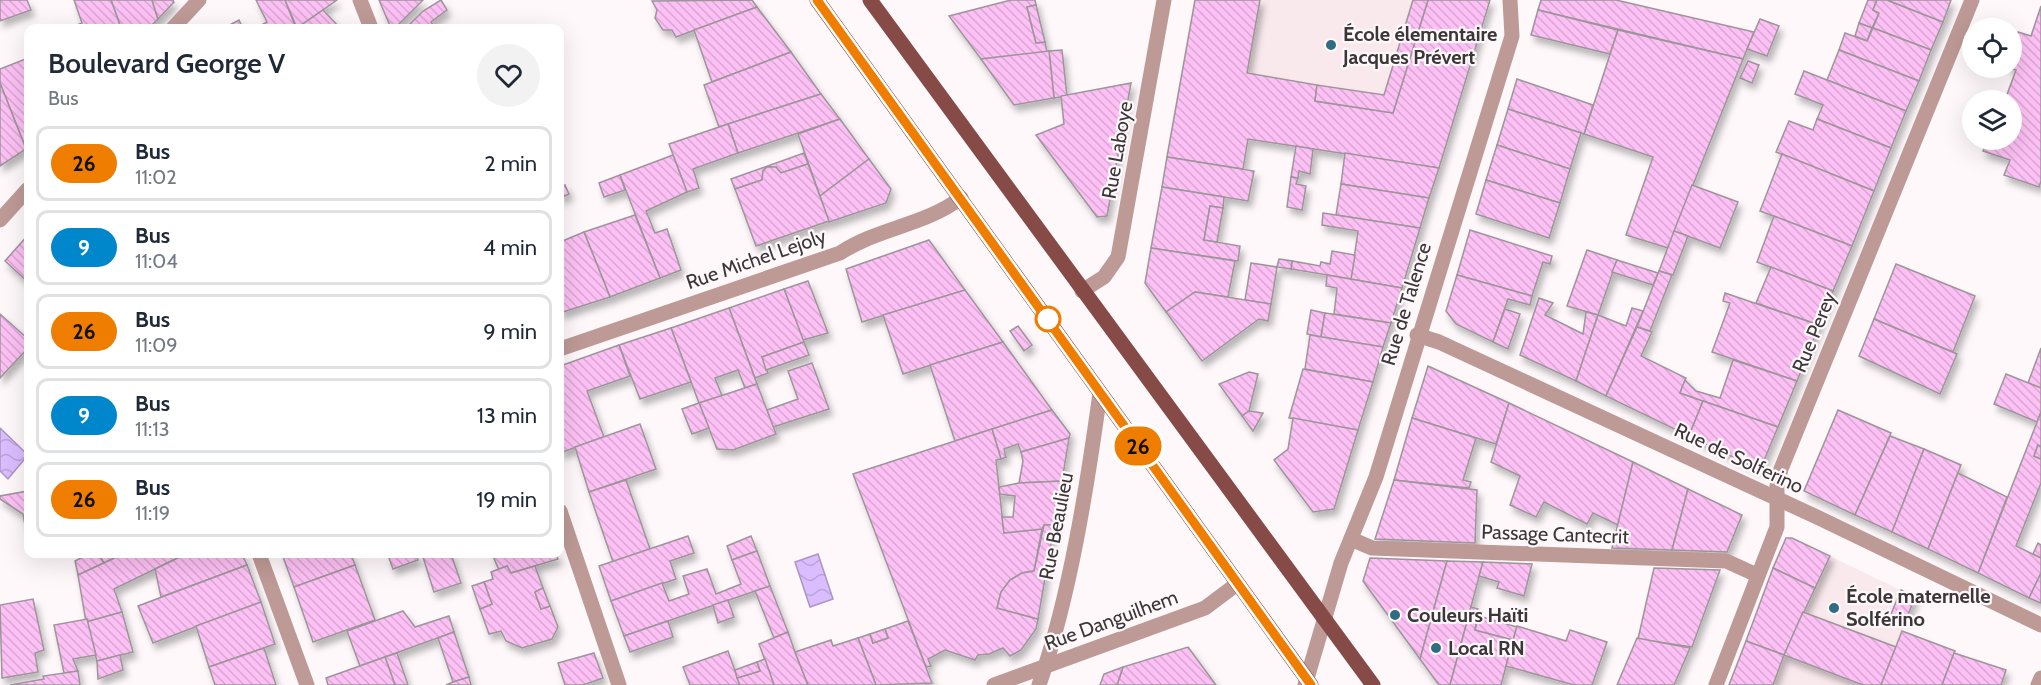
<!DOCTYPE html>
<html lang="fr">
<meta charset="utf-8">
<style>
body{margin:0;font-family:Cabin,sans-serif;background:#f2f2f3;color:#1f2937;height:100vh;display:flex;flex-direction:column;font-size:22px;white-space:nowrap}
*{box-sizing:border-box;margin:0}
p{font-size:20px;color:#747a83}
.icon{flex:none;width:33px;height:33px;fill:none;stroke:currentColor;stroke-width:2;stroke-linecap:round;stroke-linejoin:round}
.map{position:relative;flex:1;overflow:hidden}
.side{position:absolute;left:24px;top:24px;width:540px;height:534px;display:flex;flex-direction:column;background:#fff;border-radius:12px;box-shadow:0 6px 24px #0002}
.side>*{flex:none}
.badge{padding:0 12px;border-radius:20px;font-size:21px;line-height:39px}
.fabs{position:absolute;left:1962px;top:18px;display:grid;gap:12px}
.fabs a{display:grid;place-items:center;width:60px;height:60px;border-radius:50%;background:#fff;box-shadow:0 6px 24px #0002;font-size:30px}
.map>.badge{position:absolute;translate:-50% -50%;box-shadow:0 0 0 3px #fff}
.round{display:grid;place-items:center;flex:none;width:63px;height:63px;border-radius:32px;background:#f2f2f3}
.summary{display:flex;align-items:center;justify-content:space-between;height:102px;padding:0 24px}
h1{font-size:28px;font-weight:600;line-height:45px}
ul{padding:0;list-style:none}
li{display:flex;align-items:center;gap:18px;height:75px;margin:0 12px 9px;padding:0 12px;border:3px solid #e0e1e3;border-radius:12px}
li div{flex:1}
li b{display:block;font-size:22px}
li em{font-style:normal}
li .badge{min-width:66px;font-weight:700;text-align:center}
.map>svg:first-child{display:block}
.built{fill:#f9e9ed}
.water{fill:url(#water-waves);stroke:#aa95c3;stroke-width:1.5}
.building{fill:url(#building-back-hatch);stroke:#9c959a;stroke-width:1.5;filter:url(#shadow)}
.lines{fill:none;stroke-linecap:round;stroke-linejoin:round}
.pedestrian{stroke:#be9a96;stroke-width:15}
.minor{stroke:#be9a96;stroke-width:15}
.primary{stroke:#864b46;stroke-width:15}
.line-casing{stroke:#fff;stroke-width:14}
.line{stroke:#ee7d00;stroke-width:9}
.poi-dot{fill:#2e6c82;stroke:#fef8fa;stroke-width:2}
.stop-dot{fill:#fff;stroke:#ee7d00;stroke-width:3}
.labels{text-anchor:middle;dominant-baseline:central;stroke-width:4.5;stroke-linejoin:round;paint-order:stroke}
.poi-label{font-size:20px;font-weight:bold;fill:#3b3738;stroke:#fef8fa;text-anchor:start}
.street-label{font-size:20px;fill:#3b3738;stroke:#fef8fa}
</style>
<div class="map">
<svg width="2041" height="685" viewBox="0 0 2041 685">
<defs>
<pattern id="water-waves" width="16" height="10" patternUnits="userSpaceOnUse" patternTransform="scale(1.5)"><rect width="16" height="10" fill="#dabdff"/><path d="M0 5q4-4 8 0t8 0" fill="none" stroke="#bca3db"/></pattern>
<pattern id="building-back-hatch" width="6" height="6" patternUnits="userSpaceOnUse" patternTransform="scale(1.5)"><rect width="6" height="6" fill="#fdc0f4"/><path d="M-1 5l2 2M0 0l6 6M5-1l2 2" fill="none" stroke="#daa6d2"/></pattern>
<filter id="shadow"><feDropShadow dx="3.5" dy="6" stdDeviation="3" flood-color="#0004"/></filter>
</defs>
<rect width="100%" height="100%" fill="#fef8fa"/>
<!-- built -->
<g class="built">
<polygon points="1195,0 1490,0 1438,168 1248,139 1243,169 1167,157"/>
<polygon points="1786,538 1792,538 1915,597 1881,685 1729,685"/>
</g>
<!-- water -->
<g class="water">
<polygon points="0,428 28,455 8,479 0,471"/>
<polygon points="818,554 833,599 810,607 795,562"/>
</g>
<!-- building -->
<g class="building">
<polygon points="0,0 27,0 31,10 0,21"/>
<polygon points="111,0 152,0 158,19 149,28 121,28"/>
<polygon points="111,0 121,28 70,28 82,23 74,0"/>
<polygon points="152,0 173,0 174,2 158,19"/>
<polygon points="256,0 285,0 296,28 256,28 267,22"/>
<polygon points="285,0 337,0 297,28"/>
<polygon points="379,0 423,0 395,28 391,28"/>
<polygon points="441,0 447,10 431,22 435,28 406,28 423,11"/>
<polygon points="752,0 757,7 676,37 672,30 663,30 655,18 657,10 652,1"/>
<polygon points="1011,0 1035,0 1036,5 1027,7 1036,43 1045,42 1047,52 981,59 949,16"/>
<polygon points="1195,0 1260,0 1247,73 1317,85 1315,101 1393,113 1428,0 1490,0 1439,168 1248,139 1243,169 1167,157"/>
<polygon points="1413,0 1428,0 1393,113 1315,101 1317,85 1384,95"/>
<polygon points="1541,0 1616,0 1754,32 1743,59 1538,10"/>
<polygon points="1868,0 1877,0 1873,10 1879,13 1872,28 1859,23"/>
<polygon points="1877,0 1887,0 1943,22 1931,50 1873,28 1879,13 1873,10"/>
<polygon points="1887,0 1951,0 1943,22"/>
<polygon points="1036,5 1045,42 1036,43 1027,7"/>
<polygon points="2041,6 2041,181 2039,187 2004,175 2010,160 1983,151 1988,140 2012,140 2012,100 2005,100 2016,70 2009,68 2012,51 2018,32 2031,36"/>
<polygon points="757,7 791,52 712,82 694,30"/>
<polygon points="323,10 340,28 297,28"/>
<polygon points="1538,10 1618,30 1610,54 1531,35"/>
<polygon points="1760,19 1779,26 1767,56 1747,49"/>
<polygon points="239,20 243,28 224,28"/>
<polygon points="1859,23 1872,28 1867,41 1855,36"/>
<polygon points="1873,28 1931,50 1919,81 1839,50 1845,33 1867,41"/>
<polygon points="1618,30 1743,59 1668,248 1626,235 1653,157 1584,134"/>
<polygon points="1062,50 1067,96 1054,98 1049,51"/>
<polygon points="1839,50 1919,81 1906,111 1827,80"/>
<polygon points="1049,51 1054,98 1014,105 981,59"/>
<polygon points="791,52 821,94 719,127 704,85"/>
<polygon points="28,58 28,147 26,149 0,83 0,69"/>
<polygon points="1748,61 1759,65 1752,83 1740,78"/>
<polygon points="1804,71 1906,111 1891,148 1817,119 1823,105 1795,94"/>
<polygon points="1517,79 1593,105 1584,134 1508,109"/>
<polygon points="0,83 26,149 0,166"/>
<polygon points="1131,83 1107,216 1097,217 1036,135 1064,124 1061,96"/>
<polygon points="821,94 840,119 738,153 728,124"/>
<polygon points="1508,109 1581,133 1570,169 1497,145"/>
<polygon points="840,119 869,159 820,196 798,134"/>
<polygon points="1817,119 1891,148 1874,191 1776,152 1789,121 1813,130"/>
<polygon points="728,124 738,153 693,169 699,188 687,192 669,144"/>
<polygon points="1497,145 1570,169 1560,203 1486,180"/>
<polygon points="1296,146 1313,149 1310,174 1299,171 1298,178 1291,177"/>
<polygon points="804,153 808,164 781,173 776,167 767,167 763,171 762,180 735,189 731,179"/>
<polygon points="1345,153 1439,168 1429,198 1341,184"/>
<polygon points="1782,154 1874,191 1852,246 1760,211"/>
<polygon points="673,155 687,192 646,211 655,233 667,229 681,270 660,278 620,175"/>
<polygon points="1167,157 1254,171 1248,201 1162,187"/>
<polygon points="869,159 891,189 886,203 829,222 820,196"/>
<polygon points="808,164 829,221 756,246 735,189 762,180 763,171 767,167 776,167 781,173"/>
<polygon points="620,175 625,190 604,197 599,183"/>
<polygon points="1291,177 1298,178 1296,184 1306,186 1302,210 1287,207"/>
<polygon points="1486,180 1560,203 1549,238 1476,214"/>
<polygon points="1341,184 1429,198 1420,228 1336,215"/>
<polygon points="565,185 569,194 560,198 560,187"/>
<polygon points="1692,185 1738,202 1720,248 1674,231"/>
<polygon points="1162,187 1224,197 1223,208 1210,206 1204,240 1240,246 1238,261 1151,248"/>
<polygon points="1210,206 1223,208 1217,242 1204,240"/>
<polygon points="1323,213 1420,228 1402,288 1351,279 1358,231 1322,225"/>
<polygon points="635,215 660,278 610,297 584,232"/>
<polygon points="1774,216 1852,246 1833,291 1757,262"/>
<polygon points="1470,230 1552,256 1550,264 1543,262 1532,296 1457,275"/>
<polygon points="1674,231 1688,236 1673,275 1659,271"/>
<polygon points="584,232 610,297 560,313 560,242"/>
<polygon points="28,235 28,282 5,261"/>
<polygon points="929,240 965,290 862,322 846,269"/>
<polygon points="1151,248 1235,261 1228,297 1195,292 1166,312 1145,283"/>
<polygon points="1587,250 1617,260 1598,315 1567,306"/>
<polygon points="1332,251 1355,255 1351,279 1291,269 1292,261 1320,266 1321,262 1330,264"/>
<polygon points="1279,259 1292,261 1291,269 1277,267"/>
<polygon points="1617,260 1658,273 1653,285 1612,272"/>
<polygon points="1251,263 1277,267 1271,304 1245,300"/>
<polygon points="1896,264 1975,296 1953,352 1874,319"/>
<polygon points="1771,267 1833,291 1819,325 1756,303"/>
<polygon points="1659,271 1672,275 1650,331 1637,327"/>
<polygon points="1327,275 1402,288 1391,323 1334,314 1337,288 1326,286"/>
<polygon points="1457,275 1532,296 1530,305 1508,299 1493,342 1456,324 1446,311"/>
<polygon points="808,281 828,333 803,340 784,289"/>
<polygon points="784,289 804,342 762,357 768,373 755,378 729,308"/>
<polygon points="965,290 1003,342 903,374 883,315"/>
<polygon points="1195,292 1271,304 1268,321 1259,319 1202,361 1166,312"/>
<polygon points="1725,293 1819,325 1797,381 1712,352 1730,303 1723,301"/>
<polygon points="1539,298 1553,303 1545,315 1583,334 1586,312 1598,315 1576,381 1520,355"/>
<polygon points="729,308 757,384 745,388 738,370 715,378 722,396 699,403 671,328"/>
<polygon points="1632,308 1643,311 1606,396 1576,381 1598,315 1626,326"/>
<polygon points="1505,309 1520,314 1508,349 1493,342"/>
<polygon points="1311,310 1325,313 1321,337 1307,334"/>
<polygon points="1325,313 1391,323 1383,347 1321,337"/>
<polygon points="0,314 28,339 28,348 0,378"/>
<polygon points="1874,319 1957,354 1940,394 1859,356"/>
<polygon points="1018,326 1032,345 1024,351 1010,331"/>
<polygon points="1637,327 1652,332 1641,356 1686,378 1680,393 1703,401 1689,436 1606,396"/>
<polygon points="671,328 691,382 640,399 619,345"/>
<polygon points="1310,335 1383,347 1373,382 1305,369"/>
<polygon points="804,342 809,355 766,370 762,357"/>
<polygon points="1003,342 1052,410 955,441 930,365"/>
<polygon points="619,345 630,376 587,391 604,437 560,453 560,366"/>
<polygon points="2041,348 2041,388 2028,383"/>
<polygon points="1733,360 1797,381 1778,427 1680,393 1685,380 1696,391 1720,398"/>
<polygon points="812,363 829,409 773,427 767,410 798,399 788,371"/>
<polygon points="1428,366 1509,403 1496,444 1412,418"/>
<polygon points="1303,369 1373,382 1358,430 1289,418"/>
<polygon points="1249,372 1258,374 1249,411 1242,416 1219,384"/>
<polygon points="2006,374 2041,388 2041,412 2037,422 1994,404"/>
<polygon points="757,384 776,434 733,450 717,449 699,403"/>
<polygon points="1703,401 1778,427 1760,470 1689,436"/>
<polygon points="699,403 709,428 692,434 682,409"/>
<polygon points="1509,403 1633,462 1618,525 1593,513 1587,524 1544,502 1536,517 1510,505 1520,476 1491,462"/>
<polygon points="1052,410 1070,434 1069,438 1021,452 1018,444 1004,449 1006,457 1001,459 992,429"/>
<polygon points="1838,410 1891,433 1855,515 1804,491"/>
<polygon points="1249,411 1263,413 1253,431 1242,416"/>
<polygon points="2041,412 2041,447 2038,445 2034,456 2041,459 2041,483 2016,546 2041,558 2041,573 2029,598 1978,573"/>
<polygon points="1293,418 1358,430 1334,509 1313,512 1274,460 1288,449"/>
<polygon points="1412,418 1476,438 1463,480 1471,482 1469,488 1394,480"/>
<polygon points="640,424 656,469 589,492 575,447"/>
<polygon points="992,429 1001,459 996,460 1004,533 1042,529 1034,571 1022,573 1010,580 1001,592 997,608 1038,619 1036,629 1021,650 1010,656 1003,648 989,654 978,655 975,660 945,650 928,659 931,666 926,667 853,474"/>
<polygon points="1890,436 1924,449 1892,532 1855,515"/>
<polygon points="1069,438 1062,481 1019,483 1023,461 1021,452"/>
<polygon points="2038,445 2041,447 2041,459 2034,456"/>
<polygon points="1924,449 1961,465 1928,549 1892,532"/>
<polygon points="1633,462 1688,489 1672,550 1612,548"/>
<polygon points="1958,473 2007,497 1978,573 1928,549"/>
<polygon points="626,480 650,549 613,562 589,492"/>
<polygon points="1394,480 1477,490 1475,543 1375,539"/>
<polygon points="1062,481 1054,525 1044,525 1042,529 1004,533 1002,517 1013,517 1015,496 1000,494 999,487 1019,483"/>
<polygon points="1688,489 1742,515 1727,552 1672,550"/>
<polygon points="28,491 28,525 25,525 23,514 0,499 0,496"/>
<polygon points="1044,525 1054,525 1038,619 997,608 1001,592 1010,580 1022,573 1034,571"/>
<polygon points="688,536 694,553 670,561 676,579 611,601 599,566"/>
<polygon points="751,536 757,551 732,560 727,546"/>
<polygon points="1786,538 1792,538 1830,556 1815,588 1773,568"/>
<polygon points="2038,543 2041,545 2041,558 2033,554"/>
<polygon points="757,551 770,586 624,636 611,601 662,583 669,601 689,594 683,576 707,569 716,594 741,584 732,560"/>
<polygon points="89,554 99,554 104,563 78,575 75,561"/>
<polygon points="99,554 123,554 104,563"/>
<polygon points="123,554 186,554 114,589 122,612 86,622 78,575"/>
<polygon points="186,554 242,554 247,565 161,597 155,569"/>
<polygon points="282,554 351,554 355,565 294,587"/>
<polygon points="394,554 416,554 418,560 393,569 388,555"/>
<polygon points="422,554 451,554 461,583 434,592"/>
<polygon points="492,554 556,554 558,559 511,573 507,566 499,570"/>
<polygon points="1370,558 1447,561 1420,659 1363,581"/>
<polygon points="1447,561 1483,562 1450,685 1439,685 1420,659"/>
<polygon points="1483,562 1532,564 1524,596 1497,588 1499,582 1479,576"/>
<polygon points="247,565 261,602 153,643 138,606"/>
<polygon points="355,565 375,620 313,642 294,587"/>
<polygon points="507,566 511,573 535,566 543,588 535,592 541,609 550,606 558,627 552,639 522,648 506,641 501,631 489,634 480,609 492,604 484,582 493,579 491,572"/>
<polygon points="1654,568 1720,570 1692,647 1638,639"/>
<polygon points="1773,568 1815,588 1784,655 1746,641"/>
<polygon points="2041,573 2041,603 2029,598"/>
<polygon points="484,582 492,604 480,609 472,586"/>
<polygon points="770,586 788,632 774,638 755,591"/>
<polygon points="543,588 550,606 541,609 535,592"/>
<polygon points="1901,590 1915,597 1906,620 1891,614"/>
<polygon points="33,599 44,650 35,653 38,672 2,678 0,605"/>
<polygon points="728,600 734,617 718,623 713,605"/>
<polygon points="261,602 275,644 209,667 196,626"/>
<polygon points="1471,607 1478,609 1475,630 1513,640 1501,685 1450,685"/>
<polygon points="403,611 415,627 449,616 454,632 360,666 347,631"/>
<polygon points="122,612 133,652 97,661 86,622"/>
<polygon points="1803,612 1896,647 1881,685 1863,685 1784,655"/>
<polygon points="1479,616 1517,627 1513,640 1475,630"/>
<polygon points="87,619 96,655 73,659 78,671 64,673 54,625"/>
<polygon points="668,621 673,637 630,652 624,636"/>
<polygon points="908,621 932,683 876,685 858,638 870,634 873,643 888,638 885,629"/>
<polygon points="1517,626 1566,641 1570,630 1607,642 1592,685 1574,685 1506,666"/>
<polygon points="885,629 888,638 873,643 870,634"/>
<polygon points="1902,631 1955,651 1942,685 1881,685"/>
<polygon points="454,632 469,677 453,682 438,638"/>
<polygon points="788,632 795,652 808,685 774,685 759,644"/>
<polygon points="858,638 876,685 808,685 795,652 831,640 833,646"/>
<polygon points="1637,638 1690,648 1674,685 1617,685"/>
<polygon points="1746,641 1784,655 1773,685 1729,685"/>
<polygon points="1188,647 1216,685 1117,685 1123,667"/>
<polygon points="264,648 276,685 215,685 209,667"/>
<polygon points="728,651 740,685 690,685 683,667"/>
<polygon points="397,653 408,685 395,685 385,657"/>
<polygon points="594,653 603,678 583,685 565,685 558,663"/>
<polygon points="1954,653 2006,670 2001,685 1942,685"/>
<polygon points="120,655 123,670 98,679 97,661"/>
<polygon points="385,657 395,685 328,685 326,678"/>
<polygon points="765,659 774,685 740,685 737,678 760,671 757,662"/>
<polygon points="757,662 760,671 737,678 735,670"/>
<polygon points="1123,667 1117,685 1100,685 1104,674"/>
<polygon points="78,671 80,685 10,685 44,679 43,676"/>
<polygon points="469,677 471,685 446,685 453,682"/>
</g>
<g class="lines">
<!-- pedestrian -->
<polyline class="pedestrian" points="1351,539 1372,548 1726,561 1757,575"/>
<!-- minor -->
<g class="minor">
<polyline points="360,0 371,28"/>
<polyline points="173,28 199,0"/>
<polyline points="0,220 28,189"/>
<polyline points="1082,291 1104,277 1118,257 1164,0"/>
<polyline points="1417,335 1439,342 1819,518 2041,625"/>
<path d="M560,349L840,253C880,227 923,226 961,198"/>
<polyline points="560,511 619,685"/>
<polyline points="259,554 307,685"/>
<polyline points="994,685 1205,608 1237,584"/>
<path d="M1039,685C1070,596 1087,487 1100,393"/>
<polyline points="1305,685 1341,563 1376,477 1512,36 1510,0"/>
<polyline points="1716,685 1777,527 1777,486 1781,469 1972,0"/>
<polyline points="2038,685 2041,678"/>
</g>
<!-- primary -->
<g class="primary">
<polyline points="817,0 1311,685"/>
<polyline points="870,0 1373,685"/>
</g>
</g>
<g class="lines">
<defs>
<polyline id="line" points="817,0 1311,685"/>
</defs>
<!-- line casing -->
<use href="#line" class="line-casing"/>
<!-- line -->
<use href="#line" class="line"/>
</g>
<!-- markers -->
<g class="poi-dot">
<circle cx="1331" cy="45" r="6"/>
<circle cx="1834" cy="608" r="6"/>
<circle cx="1395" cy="615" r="6"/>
<circle cx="1436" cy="648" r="6"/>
</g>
<circle class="stop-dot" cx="1048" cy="319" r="12"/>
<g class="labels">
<!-- poi labels -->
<g class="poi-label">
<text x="1343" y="34">École élementaire<tspan x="1343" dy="23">Jacques Prévert</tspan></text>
<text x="1846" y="596">École maternelle<tspan x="1846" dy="23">Solférino</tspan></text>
<text x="1407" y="615">Couleurs Haïti</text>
<text x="1448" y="648">Local RN</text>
</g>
<!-- street labels -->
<g class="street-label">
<text transform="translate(1117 150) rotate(-80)">Rue Laboye</text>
<text transform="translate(756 259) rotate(-19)">Rue Michel Lejoly</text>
<text transform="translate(1406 304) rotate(-73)">Rue de Talence</text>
<text transform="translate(1814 332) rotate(-68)">Rue Perey</text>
<text transform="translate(1739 458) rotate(25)">Rue de Solferino</text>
<text transform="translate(1056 526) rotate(-79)">Rue Beaulieu</text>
<text transform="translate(1555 534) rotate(2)">Passage Cantecrit</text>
<text transform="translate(1111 620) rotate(-20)">Rue Danguilhem</text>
</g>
</g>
</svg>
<div class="fabs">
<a><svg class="icon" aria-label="locate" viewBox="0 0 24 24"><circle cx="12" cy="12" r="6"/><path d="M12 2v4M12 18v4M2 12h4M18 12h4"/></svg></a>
<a><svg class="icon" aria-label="layers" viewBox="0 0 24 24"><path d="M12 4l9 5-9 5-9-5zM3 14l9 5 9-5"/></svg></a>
</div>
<b class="badge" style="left:1138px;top:446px;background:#ee7d00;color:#111">26</b>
<section class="side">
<div class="summary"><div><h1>Boulevard George V</h1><p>Bus</p></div><a class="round"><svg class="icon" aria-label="heart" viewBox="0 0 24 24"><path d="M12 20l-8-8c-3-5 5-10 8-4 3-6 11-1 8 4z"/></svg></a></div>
<ul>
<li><span class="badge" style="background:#ee7d00;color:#111">26</span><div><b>Bus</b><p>11:02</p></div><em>2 min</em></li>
<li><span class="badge" style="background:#0086cb;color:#fff">9</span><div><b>Bus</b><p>11:04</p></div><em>4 min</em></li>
<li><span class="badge" style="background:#ee7d00;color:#111">26</span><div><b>Bus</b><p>11:09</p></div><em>9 min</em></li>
<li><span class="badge" style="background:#0086cb;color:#fff">9</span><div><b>Bus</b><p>11:13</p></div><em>13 min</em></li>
<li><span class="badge" style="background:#ee7d00;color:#111">26</span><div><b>Bus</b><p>11:19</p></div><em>19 min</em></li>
</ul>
</section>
</div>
